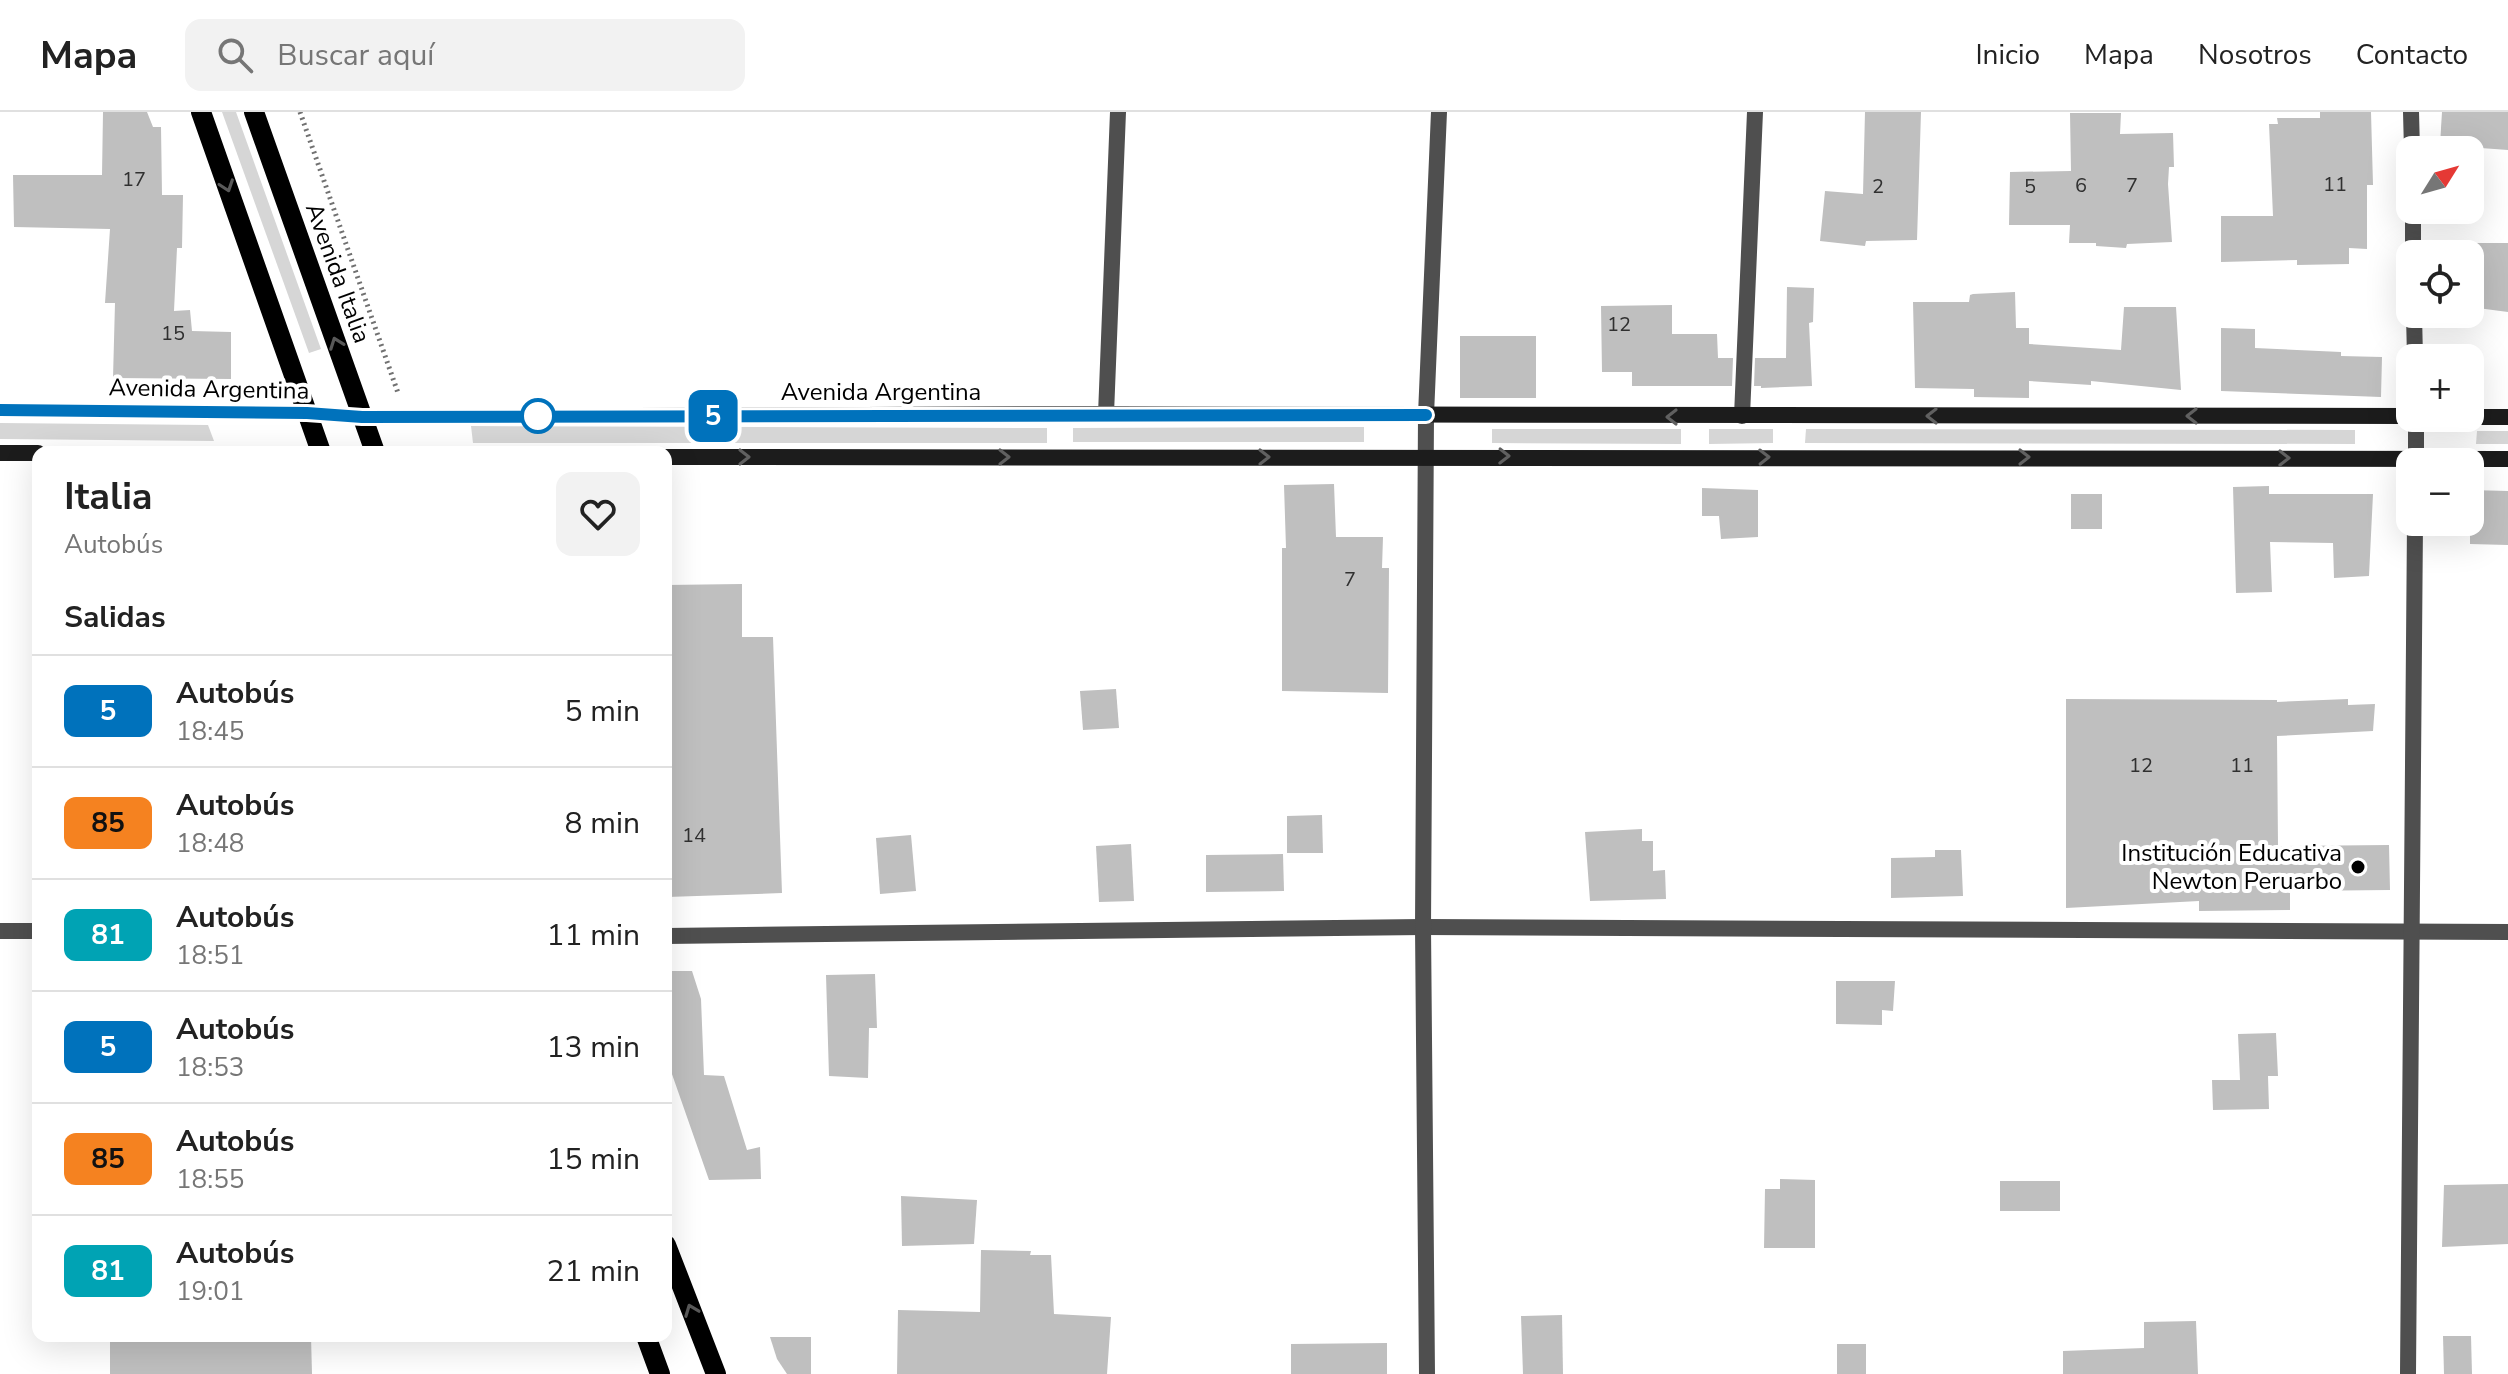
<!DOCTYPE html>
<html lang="es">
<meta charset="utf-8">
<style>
body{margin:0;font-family:"Nunito Sans",sans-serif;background:#f2f2f2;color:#222;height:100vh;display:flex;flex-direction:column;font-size:30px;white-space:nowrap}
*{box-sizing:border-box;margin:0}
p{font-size:26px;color:#767676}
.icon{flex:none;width:44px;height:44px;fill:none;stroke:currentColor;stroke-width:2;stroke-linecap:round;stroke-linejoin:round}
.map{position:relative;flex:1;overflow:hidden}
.drawer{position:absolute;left:32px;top:334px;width:640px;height:896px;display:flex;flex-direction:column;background:#fff;border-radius:16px;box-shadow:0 8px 32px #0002}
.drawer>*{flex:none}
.badge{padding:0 16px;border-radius:12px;font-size:28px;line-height:52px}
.needle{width:52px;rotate:53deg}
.fabs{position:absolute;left:2396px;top:24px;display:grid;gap:16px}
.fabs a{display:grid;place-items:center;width:88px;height:88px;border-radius:16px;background:#fff;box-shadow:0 8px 32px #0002;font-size:40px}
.map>.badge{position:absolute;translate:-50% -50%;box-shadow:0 0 0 4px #fff}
h2{padding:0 32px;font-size:30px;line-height:72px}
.round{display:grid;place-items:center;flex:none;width:84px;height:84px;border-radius:16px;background:#f2f2f2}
.overview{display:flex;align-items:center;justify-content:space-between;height:136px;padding:0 32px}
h1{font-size:38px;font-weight:700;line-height:60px}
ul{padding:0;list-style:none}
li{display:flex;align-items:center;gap:24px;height:112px;padding:0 32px;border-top:2px solid #e0e0e0}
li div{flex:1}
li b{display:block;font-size:30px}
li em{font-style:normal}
li .badge{min-width:88px;font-weight:700;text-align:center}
header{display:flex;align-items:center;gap:48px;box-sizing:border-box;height:112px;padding:0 40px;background:#fff;border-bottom:2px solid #e0e0e0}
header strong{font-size:38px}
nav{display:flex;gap:44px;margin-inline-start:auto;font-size:28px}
.search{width:560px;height:72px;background:#f2f2f2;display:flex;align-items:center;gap:20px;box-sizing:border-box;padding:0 28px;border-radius:16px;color:#767676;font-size:30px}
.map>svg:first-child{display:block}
.green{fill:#d6d6d6}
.building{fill:#bfbfbf}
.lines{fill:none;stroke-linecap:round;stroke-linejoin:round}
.path{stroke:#717171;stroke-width:5;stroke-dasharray:2 4;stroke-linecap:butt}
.minor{stroke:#4f4f4f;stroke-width:16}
.secondary{stroke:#1c1c1c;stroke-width:16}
.primary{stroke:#000;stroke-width:20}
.oneway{stroke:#595959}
.oneway2{stroke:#606060}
.line-casing{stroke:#fff;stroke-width:18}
.line{stroke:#0072bc;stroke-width:12}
.stop-dot{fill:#fff;stroke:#0072bc;stroke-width:4}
.poi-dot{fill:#000;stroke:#fff;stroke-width:3}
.labels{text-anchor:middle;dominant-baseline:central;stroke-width:8;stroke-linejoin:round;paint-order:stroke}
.number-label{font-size:20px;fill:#303030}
.street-label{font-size:24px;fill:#000;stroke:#fff}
.poi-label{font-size:24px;fill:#000;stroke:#fff;text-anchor:end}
</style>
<header>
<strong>Mapa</strong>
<div class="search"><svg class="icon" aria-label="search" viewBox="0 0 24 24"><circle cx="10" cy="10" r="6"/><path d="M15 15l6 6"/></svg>Buscar aquí</div>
<nav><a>Inicio</a><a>Mapa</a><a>Nosotros</a><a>Contacto</a></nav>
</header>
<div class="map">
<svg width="2508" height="1262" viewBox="0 0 2508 1262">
<rect width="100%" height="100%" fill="#fff"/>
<!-- green -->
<g class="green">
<polygon points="222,0 236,0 321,237 309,241"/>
<polygon points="0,311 208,313 214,329 0,327"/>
<polygon points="471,314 1047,316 1047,331 473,331"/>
<polygon points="1364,315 1364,330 1073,330 1073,316"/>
<polygon points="1492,317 1681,317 1681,332 1492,331"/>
<polygon points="1709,317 1773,317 1773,331 1709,332"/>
<polygon points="1806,317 2355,318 2355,332 1805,331"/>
<polygon points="2477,319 2508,319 2508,332 2476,332"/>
</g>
<!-- building -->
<g class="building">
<polygon points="103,0 147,0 153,15 161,15 162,83 183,83 182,136 177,136 174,199 190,198 192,219 231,220 231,267 113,266 115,191 105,191 110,117 14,115 13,63 102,63"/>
<polygon points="1865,0 1921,0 1917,128 1866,129 1865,134 1820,129 1825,79 1863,82"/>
<polygon points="2320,0 2371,0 2373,73 2367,73 2367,137 2349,136 2349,152 2297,153 2297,148 2221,150 2221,104 2273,104 2269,12 2278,12 2277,6 2320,6"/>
<polygon points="2442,0 2508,0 2508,38 2440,33"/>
<polygon points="2070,1 2121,1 2120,22 2173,21 2174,55 2169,55 2168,72 2172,130 2127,132 2126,136 2096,134 2096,131 2069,131 2070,113 2009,113 2010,60 2071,59"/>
<polygon points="2470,131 2508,131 2508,200 2470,195"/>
<polygon points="1787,175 1814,176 1813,210 1809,211 1812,274 1761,276 1761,274 1754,274 1755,246 1786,246"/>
<polygon points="2015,180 2016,216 2029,216 2029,232 2121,238 2124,195 2176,195 2181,278 2091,269 2091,273 2029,269 2029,286 1974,285 1974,277 1915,276 1913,190 1969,190 1970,183 1973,182"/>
<polygon points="1672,193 1672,222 1717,222 1718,246 1733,246 1732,274 1632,274 1632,260 1602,260 1601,194"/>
<polygon points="2221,216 2255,217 2255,236 2341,240 2341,244 2382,245 2381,285 2221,279"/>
<rect x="1460" y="224" width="76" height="62"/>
<polygon points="1334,372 1336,425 1383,425 1382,456 1389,456 1388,581 1282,579 1282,436 1286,436 1284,373"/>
<polygon points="2269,374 2269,382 2373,382 2369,464 2334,466 2333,431 2270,430 2272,480 2236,481 2233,375"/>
<polygon points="1702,376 1758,378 1758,425 1721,427 1719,404 1702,404"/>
<polygon points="2470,378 2508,379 2508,433 2470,432"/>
<rect x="2071" y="382" width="31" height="35"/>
<polygon points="742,472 742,525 773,525 782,781 667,785 666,473"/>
<polygon points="1116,577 1119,616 1083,618 1080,579"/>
<polygon points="2066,587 2277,588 2277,590 2348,587 2348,593 2375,592 2373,619 2277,624 2278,734 2389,733 2390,778 2290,779 2290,798 2199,799 2199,789 2066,796"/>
<polygon points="1322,703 1323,741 1287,741 1287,704"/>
<polygon points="1642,717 1642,729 1653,729 1653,759 1665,758 1666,787 1590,789 1585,720"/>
<polygon points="911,723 916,779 880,782 876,726"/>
<polygon points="1131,732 1134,789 1099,790 1096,734"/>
<polygon points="1935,738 1961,738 1963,784 1891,786 1891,746 1935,745"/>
<polygon points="1283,742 1284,779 1206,780 1206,743"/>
<polygon points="666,859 692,859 701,887 704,963 724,964 747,1038 760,1035 761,1067 709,1068 666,945"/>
<polygon points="875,862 877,916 869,916 868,966 829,964 826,863"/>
<polygon points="1836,869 1895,869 1893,899 1882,898 1882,913 1836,912"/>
<polygon points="2276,921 2278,964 2268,964 2269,997 2213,998 2212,968 2240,968 2238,922"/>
<polygon points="1780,1067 1815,1068 1815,1136 1764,1136 1765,1077 1780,1077"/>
<rect x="2000" y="1069" width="60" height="30"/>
<polygon points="2508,1072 2508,1132 2442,1135 2444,1073"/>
<polygon points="901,1084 977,1088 974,1132 902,1134"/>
<polygon points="981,1138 1031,1139 1030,1143 1051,1143 1054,1202 1111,1205 1107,1262 897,1262 898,1198 980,1200"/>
<polygon points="1562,1203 1563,1262 1523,1262 1521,1204"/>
<polygon points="2196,1209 2198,1262 2063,1262 2063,1239 2144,1236 2144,1210"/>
<polygon points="110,1224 311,1224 312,1262 110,1262"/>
<polygon points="2443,1224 2471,1224 2472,1262 2444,1262"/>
<polygon points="770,1225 811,1225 811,1262 787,1262 777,1247"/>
<polygon points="1387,1231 1387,1262 1291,1262 1291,1232"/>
<rect x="1837" y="1232" width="29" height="30"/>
</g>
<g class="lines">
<!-- path -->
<polyline class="path" points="300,0 398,281"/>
<!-- minor -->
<g class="minor">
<polyline points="2411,0 2412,38"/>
<polyline points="2413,98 2413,142"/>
<polyline points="2414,202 2415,246"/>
<polyline points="1106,302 1118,0"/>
<polyline points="1742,304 1755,0"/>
<polyline points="2416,306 2416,350"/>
<polyline points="0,819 38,819"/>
<polyline points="666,824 1423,815 2508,820"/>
<polyline points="1427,1262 1423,815 1426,303 1439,0"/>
<polyline points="2408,1262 2415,410"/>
</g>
<!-- secondary -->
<g class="secondary">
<polyline points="0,298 307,301 362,305 1106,302 2410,304"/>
<polyline points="2470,305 2508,305"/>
<polyline points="0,341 38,341"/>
<polyline points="666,345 2508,347"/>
</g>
<!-- primary -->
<g class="primary">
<polyline points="201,0 321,340"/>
<polyline points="254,0 375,340"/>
<polyline points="666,1133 716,1262"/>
<polyline points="646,1224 660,1262"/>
</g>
</g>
<!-- one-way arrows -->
<defs><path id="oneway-chevron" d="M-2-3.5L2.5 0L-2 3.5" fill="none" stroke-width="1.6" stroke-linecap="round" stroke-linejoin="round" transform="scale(2)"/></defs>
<g class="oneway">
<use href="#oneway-chevron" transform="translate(227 74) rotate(71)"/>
<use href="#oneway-chevron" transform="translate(336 231) rotate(-110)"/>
<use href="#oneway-chevron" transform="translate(691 1198) rotate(-111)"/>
</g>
<g class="oneway2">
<use href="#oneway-chevron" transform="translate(1932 304) rotate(-180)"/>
<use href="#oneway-chevron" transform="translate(2192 304) rotate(-180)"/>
<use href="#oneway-chevron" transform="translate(1672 305) rotate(-180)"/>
<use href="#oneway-chevron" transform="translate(1504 344) rotate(1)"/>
<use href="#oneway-chevron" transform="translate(744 345)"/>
<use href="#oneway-chevron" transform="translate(1004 345)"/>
<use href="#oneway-chevron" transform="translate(1264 345)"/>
<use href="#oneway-chevron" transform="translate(1764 345) rotate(-1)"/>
<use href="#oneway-chevron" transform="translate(2024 345)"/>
<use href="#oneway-chevron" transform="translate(2284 346)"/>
</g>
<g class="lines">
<defs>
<polyline id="line" points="0,298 307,301 362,305 1426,303"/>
</defs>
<!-- line casing -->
<use href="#line" class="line-casing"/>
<!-- line -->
<use href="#line" class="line"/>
</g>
<!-- markers -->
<circle class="stop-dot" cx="538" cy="304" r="16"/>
<circle class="poi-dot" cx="2358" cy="755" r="8"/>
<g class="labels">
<!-- number labels -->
<g class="number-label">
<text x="134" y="67">17</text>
<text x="2335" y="72">11</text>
<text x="2081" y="73">6</text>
<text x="2132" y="73">7</text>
<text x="1878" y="74">2</text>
<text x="2030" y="74">5</text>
<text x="1619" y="212">12</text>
<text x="173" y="221">15</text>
<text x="1350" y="467">7</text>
<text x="2141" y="653">12</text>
<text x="2242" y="653">11</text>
<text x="694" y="723">14</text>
</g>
<!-- street labels -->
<g class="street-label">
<text transform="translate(338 161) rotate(70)">Avenida Italia</text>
<text transform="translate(209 277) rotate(1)">Avenida Argentina</text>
<text x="881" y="280">Avenida Argentina</text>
</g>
<!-- poi labels -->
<g class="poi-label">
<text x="2342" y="741">Institución Educativa<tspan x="2342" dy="28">Newton Peruarbo</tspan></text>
</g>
</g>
</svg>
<div class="fabs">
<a><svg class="needle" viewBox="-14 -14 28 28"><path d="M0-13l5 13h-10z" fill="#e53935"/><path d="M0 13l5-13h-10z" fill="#767676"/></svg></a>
<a><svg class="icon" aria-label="locate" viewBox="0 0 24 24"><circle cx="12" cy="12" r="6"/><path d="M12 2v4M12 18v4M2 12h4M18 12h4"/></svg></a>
<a>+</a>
<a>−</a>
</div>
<b class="badge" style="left:713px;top:304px;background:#0072bc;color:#fff">5</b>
<section class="drawer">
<div class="overview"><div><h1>Italia</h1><p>Autobús</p></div><a class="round"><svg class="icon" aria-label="heart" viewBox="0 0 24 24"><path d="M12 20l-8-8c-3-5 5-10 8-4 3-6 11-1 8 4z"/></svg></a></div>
<h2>Salidas</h2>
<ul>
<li><span class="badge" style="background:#0072bc;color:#fff">5</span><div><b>Autobús</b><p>18:45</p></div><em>5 min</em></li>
<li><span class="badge" style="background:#f58220;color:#111">85</span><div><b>Autobús</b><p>18:48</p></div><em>8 min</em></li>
<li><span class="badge" style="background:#00a3b4;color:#fff">81</span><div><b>Autobús</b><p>18:51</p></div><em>11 min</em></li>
<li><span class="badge" style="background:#0072bc;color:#fff">5</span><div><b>Autobús</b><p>18:53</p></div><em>13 min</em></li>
<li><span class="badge" style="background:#f58220;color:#111">85</span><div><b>Autobús</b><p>18:55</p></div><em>15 min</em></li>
<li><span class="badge" style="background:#00a3b4;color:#fff">81</span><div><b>Autobús</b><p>19:01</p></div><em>21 min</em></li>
</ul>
</section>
</div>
